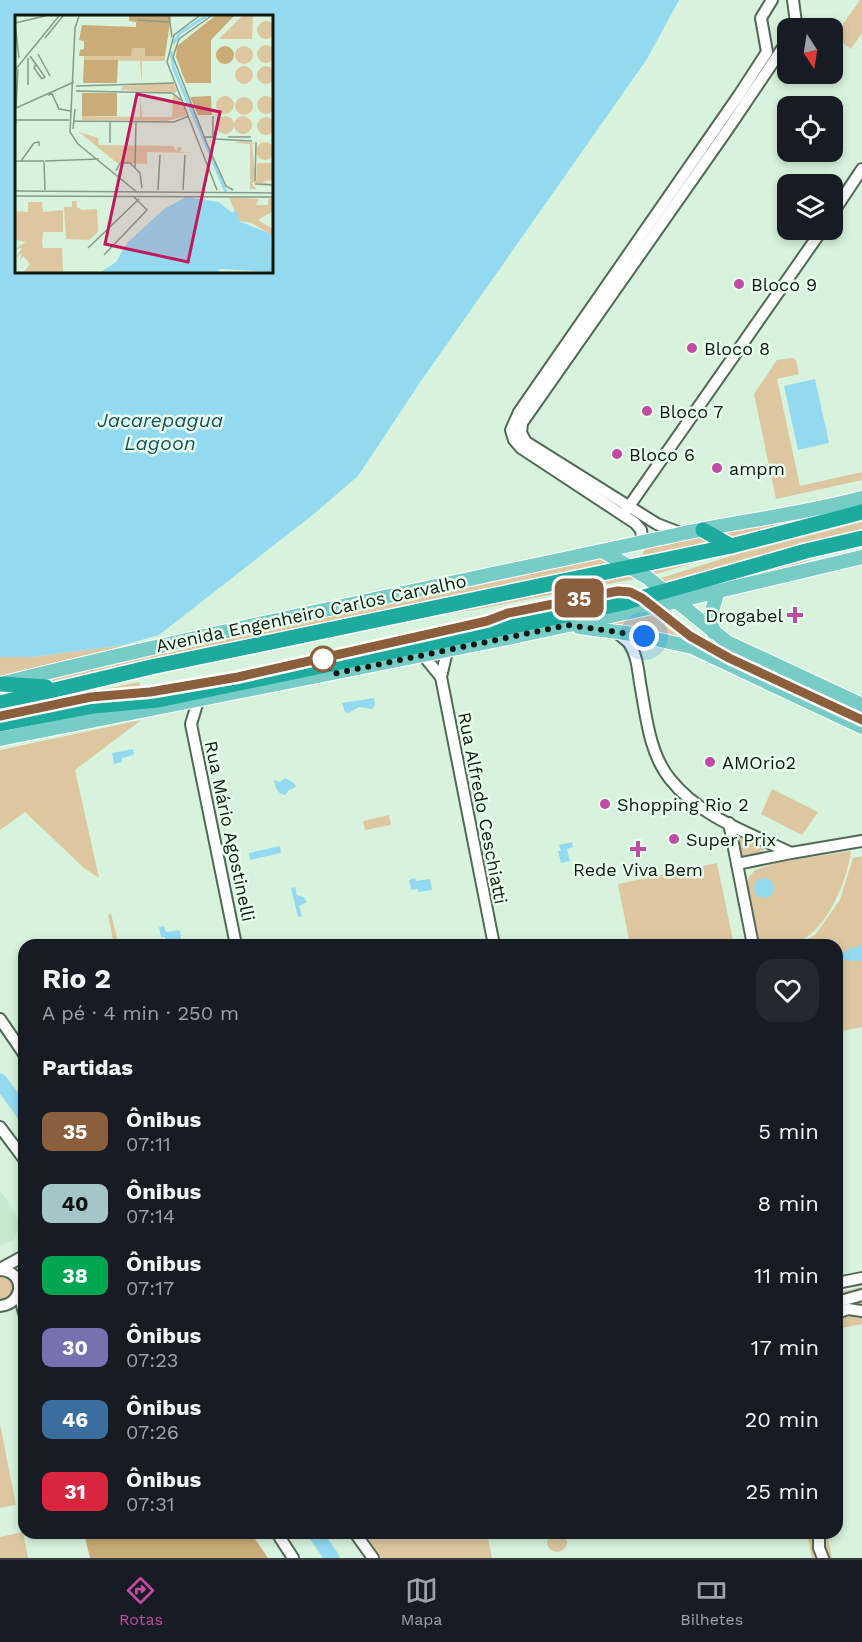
<!DOCTYPE html>
<html lang="pt">
<meta charset="utf-8">
<style>
body{margin:0;font-family:"Work Sans",sans-serif;background:#242831;color:#f1f3f6;height:100vh;display:flex;flex-direction:column;font-size:22px;white-space:nowrap}
*{box-sizing:border-box;margin:0}
p{font-size:20px;color:#9ea1a6}
.icon{flex:none;width:33px;height:33px;fill:none;stroke:currentColor;stroke-width:2;stroke-linecap:round;stroke-linejoin:round}
.map{position:relative;flex:1;overflow:hidden}
.drawer{position:absolute;left:18px;top:939px;width:825px;height:600px;display:flex;flex-direction:column;background:#171b24;border-radius:18px;box-shadow:0 3px 9px #0003}
.drawer>*{flex:none}
.badge{padding:0 12px;border-radius:9px;font-size:21px;line-height:39px}
.needle{width:39px;rotate:168deg}
.tools{position:absolute;left:777px;top:18px;display:grid;gap:12px}
.tools a{display:grid;place-items:center;width:66px;height:66px;border-radius:12px;background:#171b24;box-shadow:0 3px 9px #0003;font-size:30px}
.you{position:absolute;width:30px;height:30px;margin:-15px;border:4px solid #fff;border-radius:50%;background:#1a73e8;box-shadow:0 0 0 9px #1a73e833}
.map>.badge{position:absolute;translate:-50% -50%;box-shadow:0 0 0 3px #fff}
h2{padding:0 24px;font-size:22px;line-height:54px}
.round{display:grid;place-items:center;flex:none;width:63px;height:63px;border-radius:18px;background:#242831}
.head{display:flex;align-items:center;justify-content:space-between;height:102px;padding:0 24px}
h1{font-size:28px;font-weight:700;line-height:45px}
ul{padding:0;list-style:none}
li{display:flex;align-items:center;gap:18px;height:72px;padding:0 24px}
li div{flex:1}
li b{display:block;font-size:22px}
li em{font-style:normal}
li .badge{min-width:66px;font-weight:700;text-align:center}
.dock{display:flex;justify-content:space-around;align-items:center;height:84px;border-top:2px solid #363941;background:#171b24;font-size:16px;color:#9ea1a6}
.dock a{display:grid;justify-items:center;gap:3px}
.dock .on{color:#c14ba2}
.map>svg:first-child{display:block}
.built{fill:#c7eace}
.green{fill:#dcc7a0}
.forest{fill:#c9ac77}
.water{fill:#93daf0;fill-rule:evenodd}
.lines{fill:none;stroke-linecap:round;stroke-linejoin:round}
.river{stroke:#93daf0;stroke-width:15}
.minor-casing{stroke:#516956;stroke-width:14}
.major-casing{stroke:#fff;stroke-width:16}
.highway-casing{stroke:#fff;stroke-width:18}
.minor{stroke:#fff;stroke-width:10}
.major{stroke:#77cdc5;stroke-width:14}
.highway{stroke:#1cab9e;stroke-width:15}
.line-casing{stroke:#fff;stroke-width:14}
.line{stroke:#8b5e3c;stroke-width:9}
.walk{stroke:#0e1810;stroke-width:6;stroke-dasharray:0 10.8}
.poi-dot{fill:#c14ba2;stroke:#e8feec;stroke-width:2}
.stop-dot{fill:#fff;stroke:#8b5e3c;stroke-width:3}
.labels{text-anchor:middle;dominant-baseline:central;stroke-width:5;stroke-linejoin:round;paint-order:stroke}
.poi-label{font-size:18px;fill:#0e1810;stroke:#e8feec;text-anchor:start}
.street-label{font-size:18px;fill:#0e1810;stroke:#e8feec}
.water-label{font-size:20px;font-style:italic;fill:#175262;stroke:#e8feec}
.inset-river{fill:none;stroke:#93daf0;stroke-width:3}
.inset-road{fill:none;stroke:#879b8a;stroke-width:1.5}
.view{fill:#c2185b;fill-opacity:0.15;stroke:#c2185b;stroke-width:3}
.inset-edge{fill:none;stroke:#0e1810;stroke-width:3}
</style>
<div class="map">
<svg width="862" height="1558" viewBox="0 0 862 1558">
<rect width="100%" height="100%" fill="#d7f3dc"/>
<!-- built -->
<polygon class="built" points="0,1190 16,1214 20,1227 13,1240 0,1246"/>
<!-- green -->
<g class="green">
<polygon points="860,0 862,0 862,33 851,49 834,37"/>
<polygon points="793,358 796,360 799,374 777,379 800,486 862,472 862,480 776,499 754,394 777,360"/>
<polygon points="862,503 862,507 739,538 729,538 721,533"/>
<polygon points="862,522 862,529 664,582 658,579 734,555"/>
<polygon points="701,537 715,544 639,561 644,551 649,547"/>
<polygon points="862,544 862,547 818,557 782,570 681,594 813,555"/>
<polygon points="714,557 656,574 653,575 645,570"/>
<polygon points="597,559 609,561 613,565 76,681 38,683 148,651 586,560"/>
<polygon points="625,575 639,578 468,611 438,613"/>
<polygon points="655,613 663,618 693,645 597,626"/>
<polygon points="124,645 72,662 0,677 0,657 32,657"/>
<polygon points="139,682 141,688 91,695 0,714 0,711"/>
<polygon points="141,720 75,770 99,878 84,868 25,812 0,830 0,750"/>
<polygon points="772,789 818,812 802,835 761,814"/>
<polygon points="389,815 391,825 365,830 363,821"/>
<polygon points="736,833 765,847 763,851 743,857 739,854"/>
<path d="M851,851C847,882 825,936 791,945C782,947 768,945 758,945L746,888L749,877L755,870L779,862Z"/>
<polygon points="862,856 862,1027 837,1032 837,945 797,945 815,935 840,900 853,858"/>
<polygon points="717,863 734,945 630,945 618,884"/>
<polygon points="111,914 119,945 114,945 108,915"/>
<polygon points="0,1276 10,1278 14,1284 13,1295 4,1300 0,1300"/>
<polygon points="862,1287 862,1324 837,1329 837,1293"/>
<polygon points="0,1424 16,1505 0,1508"/>
<polygon points="23,1532 28,1558 0,1558 0,1537"/>
<circle cx="557" cy="1542" r="10"/>
<polygon points="363,1533 487,1533 492,1558 381,1558"/>
<polygon points="807,1533 827,1533 832,1558 812,1558"/>
</g>
<!-- forest -->
<polygon class="forest" points="84,1533 251,1533 268,1558 90,1558"/>
<!-- water -->
<g class="water">
<path d="M0,0H679L647,59L421,381L358,476L315,513L159,635L124,645L32,657H0ZM16,16H272V272H16Z"/>
<polygon points="815,379 829,443 798,450 784,386"/>
<polygon points="374,698 375,705 372,709 359,707 348,713 345,712 342,703"/>
<polygon points="133,749 134,755 122,758 122,762 114,764 112,753"/>
<path d="M285,778L294,783L296,787L289,790L285,795C277,794 275,787 274,780L280,782Z"/>
<polygon points="572,842 573,847 567,849 570,861 561,863 558,851 561,851 559,845"/>
<polygon points="280,846 281,853 250,860 249,853"/>
<circle cx="764" cy="888" r="10"/>
<polygon points="415,878 416,881 430,879 432,890 418,892 418,889 411,890 409,880"/>
<polygon points="295,887 297,895 304,897 307,902 299,906 302,916 298,917 291,888"/>
<polygon points="164,926 166,932 180,930 181,939 166,942 165,937 161,937 159,927"/>
<polygon points="862,945 862,961 837,960 837,954"/>
</g>
<g class="lines">
<!-- river -->
<g class="river">
<polyline points="0,1081 24,1114"/>
<polyline points="315,1533 332,1558"/>
</g>
<defs>
<g id="minor">
<polyline points="793,0 796,23 795,28"/>
<polyline points="832,214 862,169"/>
<polyline points="625,512 822,230"/>
<polyline points="683,534 657,524 641,514 526,442 521,433 522,423 728,129 788,40"/>
<polyline points="643,543 641,530 635,523 521,448 514,440 511,430 519,412 739,95 767,52 761,18 772,0"/>
<path d="M615,631C620,635 625,639 629,643C637,655 638,670 640,683C646,715 649,753 670,779C700,817 749,833 791,853"/>
<polyline points="447,651 441,677 494,945"/>
<polyline points="423,655 441,677"/>
<polyline points="198,701 191,724 194,739 236,945"/>
<polyline points="729,823 753,945"/>
<polyline points="737,864 791,853 862,841"/>
<polyline points="0,1019 24,1054"/>
<polyline points="0,1127 24,1159"/>
<polyline points="0,1269 24,1256"/>
<path d="M0,1270C26,1271 25,1304 0,1306"/>
<polyline points="837,1283 862,1278"/>
<polyline points="22,1292 19,1293 24,1313"/>
<polyline points="837,1302 862,1295"/>
<polyline points="837,1313 848,1309 862,1311"/>
<polyline points="277,1533 293,1558"/>
<polyline points="355,1533 373,1558"/>
<polyline points="819,1533 819,1548 823,1558"/>
</g>
<g id="major">
<polyline points="604,552 648,578 727,642 862,705"/>
<polyline points="579,627 633,634 692,647 862,727"/>
<polyline points="713,632 711,614 718,591"/>
<path d="M8,682C231,627 456,583 680,534C741,521 802,514 862,498"/>
<polyline points="0,739 503,639 639,610 862,557"/>
</g>
<g id="highway">
<polyline points="703,530 731,546"/>
<polyline points="2,684 46,687"/>
<polyline points="0,703 151,667 731,546 862,512"/>
<polyline points="0,724 94,706 158,700 623,603 806,551 862,538"/>
</g>
</defs>
<!-- minor casing -->
<use href="#minor" class="minor-casing"/>
<!-- major casing -->
<use href="#major" class="major-casing"/>
<!-- highway casing -->
<use href="#highway" class="highway-casing"/>
<!-- minor -->
<use href="#minor" class="minor"/>
<!-- major -->
<use href="#major" class="major"/>
<!-- highway -->
<use href="#highway" class="highway"/>
</g>
<g class="lines">
<defs>
<polyline id="line" points="0,716 91,697 150,692 238,677 487,621 508,613 618,591 630,592 642,598 690,636 729,658 862,720"/>
</defs>
<!-- line casing -->
<use href="#line" class="line-casing"/>
<!-- line -->
<use href="#line" class="line"/>
<!-- walk -->
<polyline class="walk" points="323,659 333,674 568,625 644,636"/>
</g>
<!-- markers -->
<g class="poi-dot">
<circle cx="739" cy="284" r="6"/>
<circle cx="692" cy="348" r="6"/>
<circle cx="647" cy="411" r="6"/>
<circle cx="617" cy="454" r="6"/>
<circle cx="717" cy="468" r="6"/>
<path d="M792 606h6v6h6v6h-6v6h-6v-6h-6v-6h6z"/>
<circle cx="710" cy="762" r="6"/>
<circle cx="605" cy="804" r="6"/>
<circle cx="674" cy="839" r="6"/>
<path d="M635 840h6v6h6v6h-6v6h-6v-6h-6v-6h6z"/>
</g>
<circle class="stop-dot" cx="323" cy="659" r="12"/>
<g class="labels">
<!-- poi labels -->
<g class="poi-label">
<text x="751" y="284">Bloco 9</text>
<text x="704" y="348">Bloco 8</text>
<text x="659" y="411">Bloco 7</text>
<text x="629" y="454">Bloco 6</text>
<text x="729" y="468">ampm</text>
<text x="783" y="615" text-anchor="end">Drogabel</text>
<text x="722" y="762">AMOrio2</text>
<text x="617" y="804">Shopping Rio 2</text>
<text x="686" y="839">Super Prix</text>
<text x="638" y="869" text-anchor="middle">Rede Viva Bem</text>
</g>
<!-- street labels -->
<g class="street-label">
<text transform="translate(311 613) rotate(-12)">Avenida Engenheiro Carlos Carvalho</text>
<text transform="translate(483 808) rotate(79)">Rua Alfredo Ceschiatti</text>
<text transform="translate(230 831) rotate(78)">Rua Mário Agostinelli</text>
</g>
<!-- water labels -->
<g class="water-label">
<text x="160" y="420">Jacarepagua<tspan x="160" dy="23">Lagoon</tspan></text>
</g>
</g>
<!-- overview -->
<g transform="translate(15 15)">
<rect width="258" height="258" fill="#d7f3dc"/>
<path d="M227,1H238L237,24H204ZM242 15a9 9 0 1 1 18 0a9 9 0 1 1-18 0ZM242 39a9 9 0 1 1 18 0a9 9 0 1 1-18 0ZM220 40a9 9 0 1 1 18 0a9 9 0 1 1-18 0ZM116,33H130V41H150V46H127V69L125,46L69,45V40L116,41ZM220 60a9 9 0 1 1 18 0a9 9 0 1 1-18 0ZM242 60a9 9 0 1 1 18 0a9 9 0 1 1-18 0ZM158,68L162,76L159,78L106,75L108,71ZM125,79L127,102H157L158,80L164,83L173,100L153,106L67,105V101L125,102ZM201 90a9 9 0 1 1 18 0a9 9 0 1 1-18 0ZM242 90a9 9 0 1 1 18 0a9 9 0 1 1-18 0ZM220 91a9 9 0 1 1 18 0a9 9 0 1 1-18 0ZM219 110a9 9 0 1 1 18 0a9 9 0 1 1-18 0ZM201 110a9 9 0 1 1 18 0a9 9 0 1 1-18 0ZM242 111a9 9 0 1 1 18 0a9 9 0 1 1-18 0ZM64,117L83,123L84,130L158,131L162,137V132H167L165,137L181,138L182,156L181,138L132,137V149L102,148ZM226,126L240,128L237,129L241,168H237L241,174H235V129L219,128ZM241 136a9 9 0 1 1 18 0a9 9 0 1 1-18 0ZM242,148H258V165L247,167L258,169H241ZM214,182L244,184L241,190H253V184L258,183V196L243,205L258,214V221L237,208L224,206ZM57,186H62V192L67,195L82,194L83,217L74,225L51,224L49,192H57ZM13,187H27L28,197L48,195V217H28L27,228L28,233H47L48,257H9L15,249L8,241L5,246L7,237L0,245L7,233L0,234L11,227L0,225V196L13,197Z" fill="#dcc7a0"/>
<path d="M114,1H156L150,41H130V33H117L116,41H64L65,35L69,34V26L64,25L67,10L121,12V7L114,6ZM200,1H219L196,25V68H171L161,42L162,31ZM201 40a9 9 0 1 1 18 0a9 9 0 1 1-18 0ZM69,45H103L102,68H68ZM67,78H102V101H67ZM196,81L197,100H183L175,82Z" fill="#c9ac77"/>
<path d="M171,182L204,187L216,197L222,196L224,206L256,219L258,257L205,254L203,257H86L101,247L112,228L149,194Z" fill="#93daf0"/>
<path class="inset-river" d="M158,29L165,18L191,1M156,36L159,54L211,177"/>
<path class="inset-road" d="M64,1L60,13L55,117L63,129L123,178M154,1L157,22M184,1L159,20L152,47L202,175M196,1L164,24L158,42L192,129L211,171L218,175M122,5L154,7M0,8L4,43M0,8L30,1M30,23L48,1M23,39L35,61M15,41L30,62L27,64M21,49L19,53L27,64M3,54L1,93L59,67M0,55L44,1M13,70V43M61,71L159,68M61,76L157,78L166,85M33,80L37,79L44,94L56,96M59,106L159,107L174,101M0,111L1,105H54M58,114L60,94M190,122H198V101M213,122H236M200,124L237,126M95,128V106M0,146H29M6,146L19,128L24,127V131M30,146L84,144M29,147L30,175M115,148L125,158L127,173M120,153L121,106M101,156L105,148H116M240,166L241,127M240,169L258,170M143,175L145,140M168,175L170,140M0,176L258,178M0,181L258,182M73,233L124,184M89,240L132,195L118,181"/>
<path class="view" d="M122,79L205,97L173,247L90,229Z"/>
<rect width="258" height="258" class="inset-edge"/>
</g>
</svg>
<div class="tools">
<a><svg class="needle" viewBox="-14 -14 28 28"><path d="M0-13l5 13h-10z" fill="#e53935"/><path d="M0 13l5-13h-10z" fill="#9ea1a6"/></svg></a>
<a><svg class="icon" aria-label="locate" viewBox="0 0 24 24"><circle cx="12" cy="12" r="6"/><path d="M12 2v4M12 18v4M2 12h4M18 12h4"/></svg></a>
<a><svg class="icon" aria-label="layers" viewBox="0 0 24 24"><path d="M12 4l9 5-9 5-9-5zM3 14l9 5 9-5"/></svg></a>
</div>
<div class="you" style="left:644px;top:636px"></div>
<b class="badge" style="left:579px;top:598px;background:#8b5e3c;color:#fff">35</b>
<section class="drawer">
<div class="head"><div><h1>Rio 2</h1><p>A pé · 4 min · 250 m</p></div><a class="round"><svg class="icon" aria-label="heart" viewBox="0 0 24 24"><path d="M12 20l-8-8c-3-5 5-10 8-4 3-6 11-1 8 4z"/></svg></a></div>
<h2>Partidas</h2>
<ul>
<li><span class="badge" style="background:#8b5e3c;color:#fff">35</span><div><b>Ônibus</b><p>07:11</p></div><em>5 min</em></li>
<li><span class="badge" style="background:#a5c6c9;color:#111">40</span><div><b>Ônibus</b><p>07:14</p></div><em>8 min</em></li>
<li><span class="badge" style="background:#00a651;color:#fff">38</span><div><b>Ônibus</b><p>07:17</p></div><em>11 min</em></li>
<li><span class="badge" style="background:#7672af;color:#fff">30</span><div><b>Ônibus</b><p>07:23</p></div><em>17 min</em></li>
<li><span class="badge" style="background:#3c6e9d;color:#fff">46</span><div><b>Ônibus</b><p>07:26</p></div><em>20 min</em></li>
<li><span class="badge" style="background:#d7263d;color:#fff">31</span><div><b>Ônibus</b><p>07:31</p></div><em>25 min</em></li>
</ul>
</section>
</div>
<nav class="dock">
<a class="on"><svg class="icon" aria-label="directions" viewBox="0 0 24 24"><path d="M12 3l9 9-9 9-9-9zM9 14v-3h6M13 9l2 2-2 2"/></svg>Rotas</a>
<a><svg class="icon" aria-label="map" viewBox="0 0 24 24"><path d="M3 6l6-2 6 2 6-2v14l-6 2-6-2-6 2zM9 4v14M15 6v14"/></svg>Mapa</a>
<a><svg class="icon" aria-label="tickets" viewBox="0 0 24 24"><path d="M3 7h18v10H3zM15 7v10"/></svg>Bilhetes</a>
</nav>
